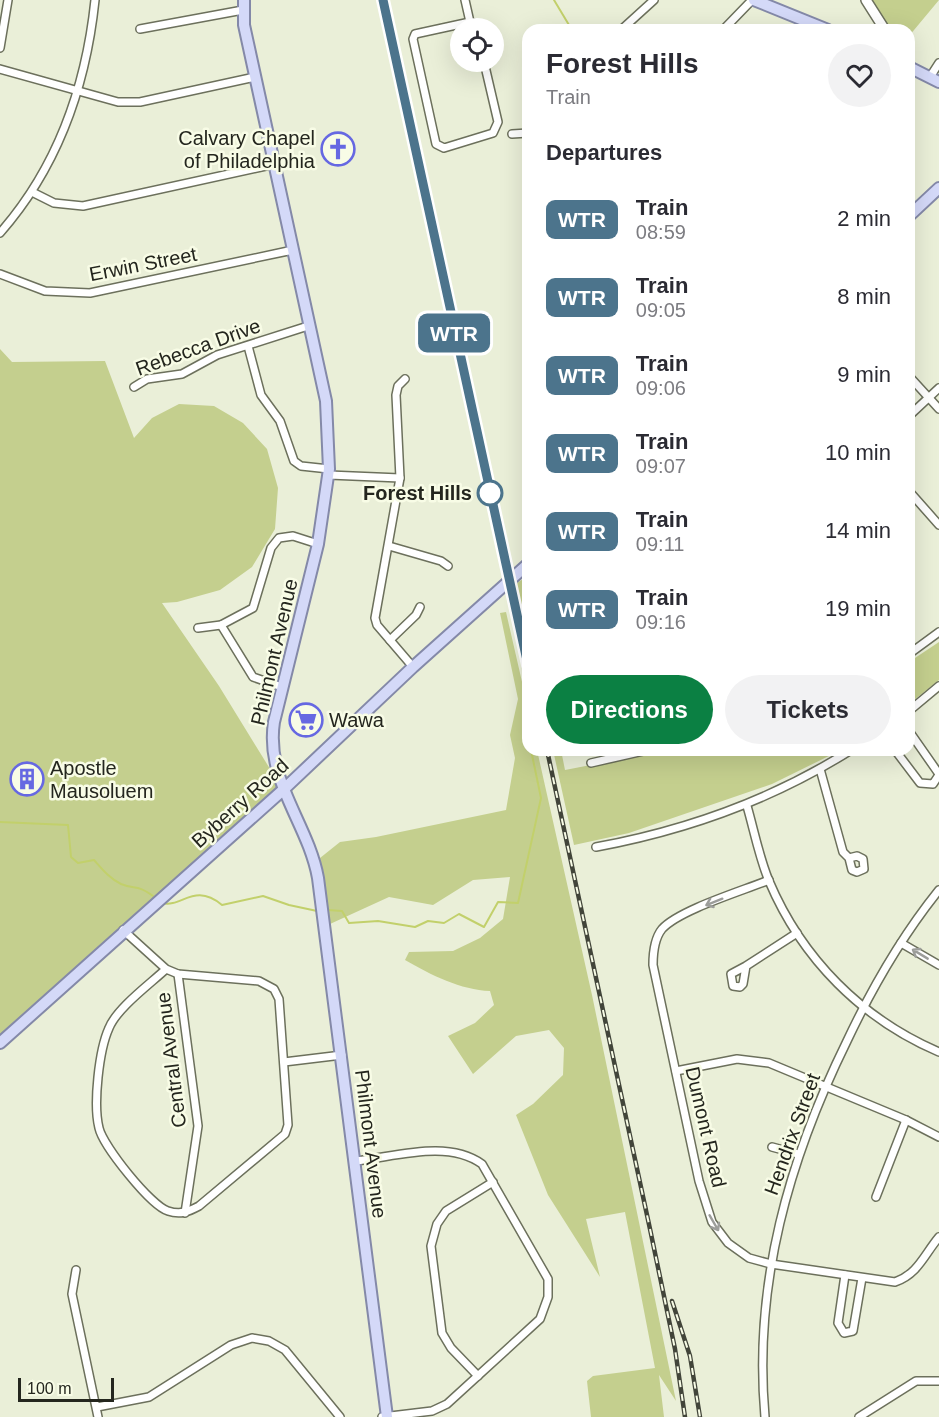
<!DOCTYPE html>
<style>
body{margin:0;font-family:Arial,sans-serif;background:#f2f2f3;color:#2b2b33;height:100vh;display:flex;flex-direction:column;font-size:22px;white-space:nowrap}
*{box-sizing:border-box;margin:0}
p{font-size:20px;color:#7c7c81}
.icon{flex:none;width:33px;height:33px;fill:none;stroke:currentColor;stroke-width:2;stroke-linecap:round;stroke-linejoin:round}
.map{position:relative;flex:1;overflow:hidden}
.side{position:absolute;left:522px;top:24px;width:393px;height:732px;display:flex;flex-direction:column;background:#fff;border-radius:18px;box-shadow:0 6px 24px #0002}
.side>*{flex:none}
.badge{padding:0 12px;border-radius:9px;font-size:21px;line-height:39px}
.fabs{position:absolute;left:450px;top:18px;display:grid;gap:12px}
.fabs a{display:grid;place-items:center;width:54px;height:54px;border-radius:50%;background:#fff;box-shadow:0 6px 24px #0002;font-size:30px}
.scale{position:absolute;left:18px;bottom:15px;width:96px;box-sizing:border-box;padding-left:6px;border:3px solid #24261e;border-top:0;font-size:16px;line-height:21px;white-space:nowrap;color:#24261e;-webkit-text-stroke:4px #f8fce6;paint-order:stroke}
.map>.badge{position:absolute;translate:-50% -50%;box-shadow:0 0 0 3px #fff}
h2{padding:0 24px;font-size:22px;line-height:54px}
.round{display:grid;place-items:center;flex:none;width:63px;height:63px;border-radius:32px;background:#f2f2f3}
.overview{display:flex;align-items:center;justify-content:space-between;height:102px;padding:0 24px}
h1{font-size:28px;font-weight:700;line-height:45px}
.action{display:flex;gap:12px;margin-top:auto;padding:12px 24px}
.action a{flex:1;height:69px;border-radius:36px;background:#0b8043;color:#fff;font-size:24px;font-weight:700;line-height:69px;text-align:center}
.action a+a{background:#f2f2f3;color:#2b2b33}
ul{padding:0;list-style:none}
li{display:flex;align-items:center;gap:18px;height:78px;padding:0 24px}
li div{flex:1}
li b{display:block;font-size:22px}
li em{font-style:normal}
li .badge{min-width:66px;font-weight:700;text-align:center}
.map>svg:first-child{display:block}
.green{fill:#c4cf8e}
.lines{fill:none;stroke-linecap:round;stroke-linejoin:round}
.stream{stroke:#c2d06b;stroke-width:2}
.street-casing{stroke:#6c705c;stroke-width:10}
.secondary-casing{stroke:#6c705c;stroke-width:12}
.primary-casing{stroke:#8489a8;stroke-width:14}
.street{stroke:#fff;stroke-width:7}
.secondary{stroke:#fff;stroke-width:9}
.primary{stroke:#d4d9f8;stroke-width:10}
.rail-casing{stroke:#42453a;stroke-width:4.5}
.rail{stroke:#f8fce6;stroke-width:2;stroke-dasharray:7;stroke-linecap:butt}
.oneway{stroke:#9c9d9a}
.line-casing{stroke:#fff;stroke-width:14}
.line{stroke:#4c748c;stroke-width:9}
.stop-dot{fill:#fff;stroke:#4c748c;stroke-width:3}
.labels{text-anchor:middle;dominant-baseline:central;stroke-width:5;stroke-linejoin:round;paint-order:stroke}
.poi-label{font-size:20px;fill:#24261e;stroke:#f8fce6;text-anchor:start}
.street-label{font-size:20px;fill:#24261e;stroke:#f8fce6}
.stop-label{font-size:20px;font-weight:bold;fill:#24261e;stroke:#f8fce6;text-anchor:end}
</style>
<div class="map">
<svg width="939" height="1417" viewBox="0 0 939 1417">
<rect width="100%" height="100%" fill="#eaefd8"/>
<!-- green -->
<g class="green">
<polygon points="867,0 939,0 909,36 909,30 888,30"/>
<polygon points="0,349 12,362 105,361 134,438 152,418 179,404 214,406 243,423 267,449 278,488 275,529 252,567 220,590 177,602 162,603 219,686 283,790 0,1043"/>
<polygon points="523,579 528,600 528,642 514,585"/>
<path d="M506,612L528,708V750H537L592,995L676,1401L659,1375L664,1417H591L587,1381L593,1376L655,1368L625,1212L586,1219L600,1277L548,1195L516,1115L533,1104L563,1075L564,1048L549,1030L516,1036L473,1074L448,1036L475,1023L494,1005L490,991C461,990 431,975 405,960L409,952L453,951L480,938L503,919L510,877L473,880L433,905L389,897L330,924L320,858L340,842L376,837L506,810L515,758L510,735L518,699L500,613Z"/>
<polygon points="939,642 939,680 909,704 909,662"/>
<polygon points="553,750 561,750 565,770 668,750 841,750 772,784 629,833 574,845"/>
</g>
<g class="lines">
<!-- stream -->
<g class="stream">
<polyline points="554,0 572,30"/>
<polyline points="526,709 523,710 528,735"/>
<path d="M0,822L68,825L71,857L78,863L94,860C102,869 110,879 121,884C136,890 136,884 153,896"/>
<path d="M162,903C182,908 194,882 222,905L263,896L289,905L317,911"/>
<polyline points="328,910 342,911 349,923 378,921 415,927 428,921 444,923 459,914 484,927 498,902 518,903 541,798 531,750"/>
</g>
<defs>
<g id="street">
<polyline points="465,0 470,22"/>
<polyline points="477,28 476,24 470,22 415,34 413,39 436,144 444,148 493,133 498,122 484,62"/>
<polyline points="140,29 243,10"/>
<polyline points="621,30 654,0"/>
<polyline points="723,30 752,0"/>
<polyline points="0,48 8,0"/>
<polyline points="0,69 118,102 140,102 255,77"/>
<polyline points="930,77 939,63"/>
<polyline points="512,134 528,133"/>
<polyline points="32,192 54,203 83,206 275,164"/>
<path d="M0,233C58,167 86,86 95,0"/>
<polyline points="0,274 45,291 90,293 293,250"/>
<polyline points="248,346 261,395 280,421 294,461 301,466 329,469"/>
<polyline points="909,376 939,409"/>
<polyline points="405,379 398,386 396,395 400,478 375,618 377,625 413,667"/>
<polyline points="134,387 147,379 182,374 217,355 308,326"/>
<polyline points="909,416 939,388"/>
<polyline points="329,475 400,478"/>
<polyline points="909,491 939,525"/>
<polyline points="389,546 441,561 448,566"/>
<polyline points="221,625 253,677 282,687"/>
<polyline points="198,628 221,625 253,608 271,548 279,538 293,536 318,544"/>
<polyline points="390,640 416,615 420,607"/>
<polyline points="909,654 939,632"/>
<polyline points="909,711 939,686"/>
<polyline points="909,731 939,774"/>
<polyline points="895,750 920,783 933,784 939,775"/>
<polyline points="591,763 648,750"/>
<polyline points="820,769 843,852 849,858 857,856 863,859 864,869 857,872 852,870 849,858"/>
<path d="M747,806C754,830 759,857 769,881C802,959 862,1019 939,1052"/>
<path d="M596,847C688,830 772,800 851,750"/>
<path d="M769,880C742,891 679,910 662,929C654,939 653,953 653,965L699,1181L712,1222L728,1243L749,1258L771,1264L895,1282C918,1274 924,1255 939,1237"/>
<path d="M123,930L166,969L178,974L259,981L274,989L279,999L288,1125L285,1134L199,1206C188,1212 180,1215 168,1211C151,1206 103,1146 99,1128C93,1104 99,1050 109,1028C117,1008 150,984 166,969"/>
<polyline points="901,943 939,965"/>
<polyline points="746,966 731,974 733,986 740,987 743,984 746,966 797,933"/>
<polyline points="178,974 198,1126 185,1213"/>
<polyline points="284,1062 342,1055"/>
<polyline points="676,1071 737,1059 769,1063 906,1120 939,1137"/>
<polyline points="772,1147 798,1154"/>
<path d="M355,1161C395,1157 447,1139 482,1164L548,1279V1297L540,1319L447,1404L432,1411L382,1417"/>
<polyline points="876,1197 906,1120"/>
<polyline points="76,1270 72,1294 98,1417"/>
<polyline points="845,1275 838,1323 844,1333 853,1331 862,1278"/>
<polyline points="478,1376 451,1348 442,1333 431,1246 437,1224 446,1211 493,1182"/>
<polyline points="97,1407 149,1397 231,1345 252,1338 269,1341 285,1350 340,1417"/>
<path d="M765,1417C753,1284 789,1159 847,1041C872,988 902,936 939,890"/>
<polyline points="859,1417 916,1381 939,1381"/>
</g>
<polyline id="secondary" points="866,0 885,30"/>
<g id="primary">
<path d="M244,0V25L326,401L329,469L318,544L274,722C265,780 308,823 318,878L387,1417"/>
<polyline points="754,0 828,30"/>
<polyline points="909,67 939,82"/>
<polyline points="909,216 939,188"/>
<polyline points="0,1043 283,790 413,667 528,564"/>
</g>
</defs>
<!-- street casing -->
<use href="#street" class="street-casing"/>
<!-- secondary casing -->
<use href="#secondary" class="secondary-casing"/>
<!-- primary casing -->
<use href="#primary" class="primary-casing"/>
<!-- street -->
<use href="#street" class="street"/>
<!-- secondary -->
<use href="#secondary" class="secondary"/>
<!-- primary -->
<use href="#primary" class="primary"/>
<defs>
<g id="rail">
<polyline points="379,0 528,682"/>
<polyline points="547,750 650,1229 675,1349 685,1417"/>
<polyline points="672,1301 690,1356 700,1417"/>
</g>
</defs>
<!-- rail casing -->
<use href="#rail" class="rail-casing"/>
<!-- rail -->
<use href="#rail" class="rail"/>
</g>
<!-- one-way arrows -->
<defs><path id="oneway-shaft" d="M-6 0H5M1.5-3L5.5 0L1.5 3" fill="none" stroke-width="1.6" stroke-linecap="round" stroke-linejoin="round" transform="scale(1.5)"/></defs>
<g class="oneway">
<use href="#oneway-shaft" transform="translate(714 902) rotate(158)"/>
<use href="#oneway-shaft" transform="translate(920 954) rotate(-149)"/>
<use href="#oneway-shaft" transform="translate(714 1223) rotate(60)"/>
</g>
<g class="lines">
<defs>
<polyline id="line" points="383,0 528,665"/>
</defs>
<!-- line casing -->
<use href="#line" class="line-casing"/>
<!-- line -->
<use href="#line" class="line"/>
</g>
<!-- icons -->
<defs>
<symbol id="church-ring" viewBox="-11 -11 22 22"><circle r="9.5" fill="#f8fce6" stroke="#6668e2" stroke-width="1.5"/><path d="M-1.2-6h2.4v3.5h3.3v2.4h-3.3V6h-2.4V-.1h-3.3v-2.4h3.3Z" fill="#6668e2"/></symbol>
<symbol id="supermarket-ring" viewBox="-11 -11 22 22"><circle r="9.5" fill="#f8fce6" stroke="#6668e2" stroke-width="1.5"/><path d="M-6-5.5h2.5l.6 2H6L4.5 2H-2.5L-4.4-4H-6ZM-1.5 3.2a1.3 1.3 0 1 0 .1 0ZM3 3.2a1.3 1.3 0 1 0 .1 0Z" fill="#6668e2"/></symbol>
<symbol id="building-ring" viewBox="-11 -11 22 22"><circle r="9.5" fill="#f8fce6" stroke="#6668e2" stroke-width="1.5"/><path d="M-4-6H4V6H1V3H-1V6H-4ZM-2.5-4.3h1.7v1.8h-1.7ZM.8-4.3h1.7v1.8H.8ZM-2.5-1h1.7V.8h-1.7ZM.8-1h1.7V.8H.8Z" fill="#6668e2"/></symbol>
</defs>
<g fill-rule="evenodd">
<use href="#church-ring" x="319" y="130" width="38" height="38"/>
<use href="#supermarket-ring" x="287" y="701" width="38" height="38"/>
<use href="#building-ring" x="8" y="760" width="38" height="38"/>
</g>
<!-- markers -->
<circle class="stop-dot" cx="490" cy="493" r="12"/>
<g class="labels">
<!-- poi labels -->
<g class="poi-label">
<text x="315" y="138" text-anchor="end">Calvary Chapel<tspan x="315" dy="23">of Philadelphia</tspan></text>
<text x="329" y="720">Wawa</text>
<text x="50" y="768">Apostle<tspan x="50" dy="23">Mausoluem</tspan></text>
</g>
<!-- street labels -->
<g class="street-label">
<text transform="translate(143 264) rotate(-11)">Erwin Street</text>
<text transform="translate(198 347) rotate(-20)">Rebecca Drive</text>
<text transform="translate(274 652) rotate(-77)">Philmont Avenue</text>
<text transform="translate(240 803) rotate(-42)">Byberry Road</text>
<text transform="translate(171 1060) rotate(-97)">Central Avenue</text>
<text transform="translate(706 1127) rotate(77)">Dumont Road</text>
<text transform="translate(792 1134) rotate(-70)">Hendrix Street</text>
<text transform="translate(371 1144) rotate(83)">Philmont Avenue</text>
</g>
<!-- stop labels -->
<g class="stop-label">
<text x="472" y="493">Forest Hills</text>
</g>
</g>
</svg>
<div class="fabs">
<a><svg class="icon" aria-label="locate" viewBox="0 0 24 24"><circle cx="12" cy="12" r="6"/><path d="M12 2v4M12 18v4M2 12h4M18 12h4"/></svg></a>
</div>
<div class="scale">100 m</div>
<b class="badge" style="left:454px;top:333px;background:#4c748c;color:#fff">WTR</b>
<section class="side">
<div class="overview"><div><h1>Forest Hills</h1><p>Train</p></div><a class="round"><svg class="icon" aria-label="heart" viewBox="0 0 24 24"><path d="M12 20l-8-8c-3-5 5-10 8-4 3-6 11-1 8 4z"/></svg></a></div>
<h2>Departures</h2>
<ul>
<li><span class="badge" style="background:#4c748c;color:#fff">WTR</span><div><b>Train</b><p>08:59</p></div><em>2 min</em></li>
<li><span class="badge" style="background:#4c748c;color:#fff">WTR</span><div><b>Train</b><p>09:05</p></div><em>8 min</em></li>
<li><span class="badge" style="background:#4c748c;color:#fff">WTR</span><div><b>Train</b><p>09:06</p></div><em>9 min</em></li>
<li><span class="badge" style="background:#4c748c;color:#fff">WTR</span><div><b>Train</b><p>09:07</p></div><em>10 min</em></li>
<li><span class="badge" style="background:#4c748c;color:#fff">WTR</span><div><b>Train</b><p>09:11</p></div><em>14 min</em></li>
<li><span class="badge" style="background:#4c748c;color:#fff">WTR</span><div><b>Train</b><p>09:16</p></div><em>19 min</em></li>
</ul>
<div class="action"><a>Directions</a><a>Tickets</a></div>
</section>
</div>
